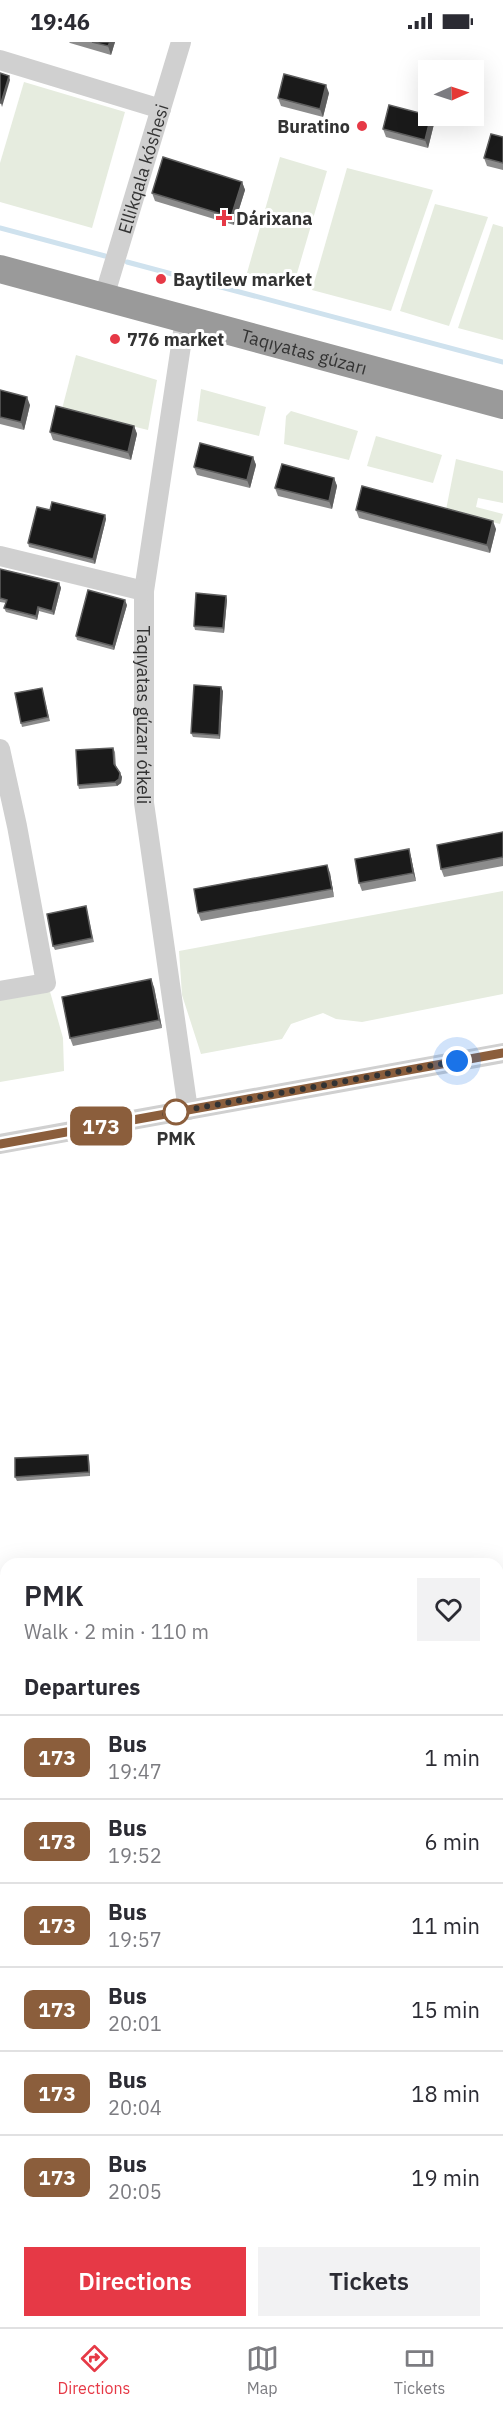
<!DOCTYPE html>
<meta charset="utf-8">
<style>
body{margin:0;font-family:"IBM Plex Sans",sans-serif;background:#f2f2f3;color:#2b2b33;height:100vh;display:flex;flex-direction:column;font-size:22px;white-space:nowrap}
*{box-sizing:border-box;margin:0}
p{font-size:20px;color:#7c7c81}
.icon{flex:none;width:33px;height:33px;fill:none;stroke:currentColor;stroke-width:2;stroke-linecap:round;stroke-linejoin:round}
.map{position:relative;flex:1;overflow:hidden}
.details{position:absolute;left:0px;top:1516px;width:504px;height:770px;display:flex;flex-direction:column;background:#fff;border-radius:18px 18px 0 0;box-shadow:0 6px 24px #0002}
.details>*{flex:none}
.badge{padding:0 12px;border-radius:9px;font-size:21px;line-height:39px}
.needle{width:39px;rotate:87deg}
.tools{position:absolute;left:418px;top:18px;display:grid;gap:12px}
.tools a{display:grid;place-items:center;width:66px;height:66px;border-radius:0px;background:#fff;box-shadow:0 6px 24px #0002;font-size:30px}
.you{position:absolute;width:30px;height:30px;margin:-15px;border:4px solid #fff;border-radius:50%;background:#1a73e8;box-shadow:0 0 0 9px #1a73e833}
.map>.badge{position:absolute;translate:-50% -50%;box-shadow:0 0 0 3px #fff}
h2{padding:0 24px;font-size:22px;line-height:54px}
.round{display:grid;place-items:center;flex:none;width:63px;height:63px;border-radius:0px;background:#f2f2f3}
.head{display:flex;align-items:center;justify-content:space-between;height:102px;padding:0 24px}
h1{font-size:28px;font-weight:600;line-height:45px}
.button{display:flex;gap:12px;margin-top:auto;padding:12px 24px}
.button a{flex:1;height:69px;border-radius:0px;background:#e63946;color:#fff;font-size:24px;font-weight:600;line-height:69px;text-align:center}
.button a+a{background:#f2f2f3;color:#2b2b33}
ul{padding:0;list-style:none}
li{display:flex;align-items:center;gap:18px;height:84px;padding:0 24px;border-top:2px solid #e1e1e2}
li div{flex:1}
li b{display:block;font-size:22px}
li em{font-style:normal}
li .badge{min-width:66px;font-weight:700;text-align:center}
.status{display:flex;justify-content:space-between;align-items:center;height:42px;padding:0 30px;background:#fff;direction:ltr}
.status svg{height:16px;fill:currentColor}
.dock{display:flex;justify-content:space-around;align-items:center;height:84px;border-top:2px solid #e1e1e2;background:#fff;font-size:16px;color:#7c7c81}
.dock a{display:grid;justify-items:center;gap:3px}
.dock .selected{color:#e63946}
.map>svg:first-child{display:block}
.green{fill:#e6ecdf}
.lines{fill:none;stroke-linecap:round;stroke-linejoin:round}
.stream{stroke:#cfe2ee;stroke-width:5}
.minor{stroke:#d0d0d0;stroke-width:20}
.highway{stroke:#9a9a9a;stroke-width:28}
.rail-casing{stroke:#888;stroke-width:7}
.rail{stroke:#fff;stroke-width:4.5;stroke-dasharray:14;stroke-linecap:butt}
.wall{fill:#8c8c8c}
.shaded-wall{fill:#5f5f5f}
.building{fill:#1a1a1a;stroke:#5f5f5f;stroke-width:1.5}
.line-casing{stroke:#fff;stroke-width:14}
.line{stroke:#8b5e3c;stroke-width:9}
.walk{stroke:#333;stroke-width:6;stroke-dasharray:0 10.8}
.poi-dot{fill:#e63946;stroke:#fff;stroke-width:2}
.stop-dot{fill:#fff;stroke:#8b5e3c;stroke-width:3}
.labels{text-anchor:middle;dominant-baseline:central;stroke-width:6;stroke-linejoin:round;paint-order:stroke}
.poi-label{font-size:18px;font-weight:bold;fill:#333;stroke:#fff;text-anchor:start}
.street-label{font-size:18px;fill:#333;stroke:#fff}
.stop-label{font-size:18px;font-weight:bold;fill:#333;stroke:#fff}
</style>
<div class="status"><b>19:46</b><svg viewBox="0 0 49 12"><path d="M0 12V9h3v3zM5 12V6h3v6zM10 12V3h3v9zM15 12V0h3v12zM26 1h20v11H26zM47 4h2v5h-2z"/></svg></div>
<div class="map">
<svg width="503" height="2285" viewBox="0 0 503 2285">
<rect width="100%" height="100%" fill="#fff"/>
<!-- green -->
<g class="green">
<polygon points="24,40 125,70 92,186 0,160 0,121"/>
<polygon points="280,115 327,129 293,245 247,231"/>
<polygon points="347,126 433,148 391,269 312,248"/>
<polygon points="435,162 488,175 449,284 400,269"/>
<polygon points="493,182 503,185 503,298 458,286"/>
<polygon points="76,313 157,338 148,388 62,367"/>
<polygon points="201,347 266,365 259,394 197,379"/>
<polygon points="291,369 358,389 349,418 284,402 286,374"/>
<polygon points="376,394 442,413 433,441 367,424"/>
<polygon points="456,417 503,429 503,461 478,456 476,465 503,472 500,482 446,468"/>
<polygon points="503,849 503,952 362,980 336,977 323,971 291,982 282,997 201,1012 182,953 179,909"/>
<polygon points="49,946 63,996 64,1029 0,1040 0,955"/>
</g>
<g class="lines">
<!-- stream -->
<g class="stream">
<polyline points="0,186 105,214"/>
<polyline points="127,220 503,320"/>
</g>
<!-- minor -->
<g class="minor">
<polyline points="0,18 161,67"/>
<path id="s1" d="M104,255L181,0"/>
<path id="s2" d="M185,277L144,549V761L188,1068"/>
<polyline points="0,514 144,549"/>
<polyline points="0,707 17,784 46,941 0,949"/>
<polyline points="0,1102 503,1011"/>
</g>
<!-- highway -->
<path class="highway" id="s3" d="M0,227L503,363"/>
<defs>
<g id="rail">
<polyline points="498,1957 503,1957"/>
<polyline points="0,1971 6,1971"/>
<polyline points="498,2101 503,2100"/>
<polyline points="498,2118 503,2117"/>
<polyline points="0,2198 6,2197"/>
<polyline points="0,2216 6,2215"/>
</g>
</defs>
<!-- rail casing -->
<use href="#rail" class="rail-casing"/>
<!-- rail -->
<use href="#rail" class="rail"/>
</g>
<!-- wall -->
<g class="wall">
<polygon points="69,0 115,0 111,13 70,1"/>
<polygon points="329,51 323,75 281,64 278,56"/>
<polygon points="434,82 428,106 386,95 383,87"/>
<polygon points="503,95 503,128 487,124 484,116"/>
<polygon points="242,140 245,148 234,183 155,159 152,151"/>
<polygon points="0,348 30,363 24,388 0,382"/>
<polygon points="134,384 137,392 131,418 53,398 50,390"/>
<polygon points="253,415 256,423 250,446 197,433 194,425"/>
<polygon points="334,436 337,444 332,467 278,454 275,446"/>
<polygon points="50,468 105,473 106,477 95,522 29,505 28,501"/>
<polygon points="356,468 496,487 490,511 359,476"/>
<polygon points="0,527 59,541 61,546 54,573 39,569 37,578 6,570 4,566 6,561 0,560"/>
<polygon points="226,554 227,558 224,591 195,588 194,584"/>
<polygon points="127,563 114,608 77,598 76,594"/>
<polygon points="42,646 50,679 22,685 21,681"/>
<polygon points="223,649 220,697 193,695 191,691"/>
<polygon points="113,706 115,710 116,724 122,735 121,741 117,744 79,747 78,743"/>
<polygon points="503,790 503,824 444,835 441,827"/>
<polygon points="411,815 416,839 362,849 359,841"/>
<polygon points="330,831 334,855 201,879 198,871"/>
<polygon points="86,864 94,900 55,908 53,904"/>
<polygon points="154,945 162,986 73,1004 70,996"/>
<polygon points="89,1417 90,1434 17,1439 15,1435"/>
<rect x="0" y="1536" width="6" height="40"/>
<rect x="498" y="1541" width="5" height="107"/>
<rect x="498" y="1869" width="5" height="27"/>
</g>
<!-- shaded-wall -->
<g class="shaded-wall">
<polygon points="110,0 115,0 111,13 108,4"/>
<polygon points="9,34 10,38 2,65 1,61"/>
<polygon points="326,43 329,51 323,75 320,67"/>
<polygon points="431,74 434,82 428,106 425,98"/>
<polygon points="242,140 245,148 234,183 231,175"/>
<polygon points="27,355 30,363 24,388 21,380"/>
<polygon points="134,384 137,392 131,418 128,410"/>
<polygon points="253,415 256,423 250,446 247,438"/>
<polygon points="334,436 337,444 332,467 329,459"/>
<polygon points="105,473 106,477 95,522 93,517"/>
<polygon points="493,479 496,487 490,511 487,503"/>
<polygon points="59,541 61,546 54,573 52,569"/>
<polygon points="226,554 227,558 224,591 223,586"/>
<polygon points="125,558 127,563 114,608 113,604"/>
<polygon points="38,565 39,569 37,578 36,574"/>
<polygon points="221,645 223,649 220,697 219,693"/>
<polygon points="120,731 122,735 121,741 117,744 115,740"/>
<polygon points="409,807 411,815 416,839 413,831"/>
<polygon points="327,823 330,831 334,855 332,847"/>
<polygon points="151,937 154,945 162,986 159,978"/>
<polygon points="88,1413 89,1417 90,1434 89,1430"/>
</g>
<!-- building -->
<g class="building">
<polygon points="92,0 110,0 108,4"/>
<polygon points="0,31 9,34 1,61 0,61"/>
<polygon points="284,32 326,43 320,67 278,56"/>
<polygon points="389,63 431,74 425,98 383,87"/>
<polygon points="491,92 503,95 503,121 484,116"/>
<polygon points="163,115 242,140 231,175 152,151"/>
<polygon points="0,348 27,355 21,380 0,375"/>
<polygon points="56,364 134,384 128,410 50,390"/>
<polygon points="200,401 253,415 247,438 194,425"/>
<polygon points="282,422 334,436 329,459 275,446"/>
<polygon points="362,444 493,479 487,503 356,468"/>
<polygon points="52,460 105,473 93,517 28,501 37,465 50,468"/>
<polygon points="0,527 59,541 52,569 38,565 36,574 4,566 7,558 0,556"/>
<polygon points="88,548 125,558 113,604 76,594"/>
<polygon points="196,551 226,554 223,586 194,584"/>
<polygon points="194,643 221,645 219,693 191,691"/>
<polygon points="42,646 48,675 21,681 15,651"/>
<polygon points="113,706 114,722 120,731 119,737 115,740 78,743 76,708"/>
<polygon points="503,790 503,815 441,827 437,803"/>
<polygon points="409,807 413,831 359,841 355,817"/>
<polygon points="327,823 332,847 198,871 194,847"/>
<polygon points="86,864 92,896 53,904 47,872"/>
<polygon points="151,937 159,978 70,996 62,955"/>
<polygon points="88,1413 89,1430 15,1435 15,1416"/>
<polygon points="0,1536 6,1536 6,1571 0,1572"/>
<rect x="498" y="1541" width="5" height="103"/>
<rect x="498" y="1869" width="5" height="22"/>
</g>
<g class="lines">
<defs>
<polyline id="line" points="0,1102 503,1011"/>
</defs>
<!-- line casing -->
<use href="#line" class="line-casing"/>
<!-- line -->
<use href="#line" class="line"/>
<!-- walk -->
<polyline class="walk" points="176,1070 165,1072 457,1019"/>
</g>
<!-- markers -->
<g class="poi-dot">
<circle cx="362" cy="84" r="6"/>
<path d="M221 167h6v6h6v6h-6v6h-6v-6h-6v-6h6z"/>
<circle cx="161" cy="237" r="6"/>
<circle cx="115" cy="297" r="6"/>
</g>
<circle class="stop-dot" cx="176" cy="1070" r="12"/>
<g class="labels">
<!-- poi labels -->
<g class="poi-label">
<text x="350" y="84" text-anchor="end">Buratino</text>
<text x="236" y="176">Dárixana</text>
<text x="173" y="237">Baytilew market</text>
<text x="127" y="297">776 market</text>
</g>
<!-- street labels -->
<g class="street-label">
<text stroke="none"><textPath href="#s1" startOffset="134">Ellikqala kóshesi</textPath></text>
<text stroke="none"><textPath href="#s3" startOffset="315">Taqıyatas gúzarı</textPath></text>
<text stroke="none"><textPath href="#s2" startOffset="399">Taqıyatas gúzarı ótkeli</textPath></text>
</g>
<!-- stop labels -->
<g class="stop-label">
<text x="176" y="1096">PMK</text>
</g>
</g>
</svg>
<div class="tools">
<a><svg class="needle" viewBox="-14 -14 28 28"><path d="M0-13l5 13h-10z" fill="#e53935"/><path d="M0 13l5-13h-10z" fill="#7c7c81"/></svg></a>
</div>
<div class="you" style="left:457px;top:1019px"></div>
<b class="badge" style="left:101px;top:1084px;background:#8b5e3c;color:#fff">173</b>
<section class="details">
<div class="head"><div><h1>PMK</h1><p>Walk · 2 min · 110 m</p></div><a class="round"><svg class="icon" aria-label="heart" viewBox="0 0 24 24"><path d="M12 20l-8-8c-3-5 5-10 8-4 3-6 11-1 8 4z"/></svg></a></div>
<h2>Departures</h2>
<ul>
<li><span class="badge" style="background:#8b5e3c;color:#fff">173</span><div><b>Bus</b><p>19:47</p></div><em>1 min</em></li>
<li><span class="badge" style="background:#8b5e3c;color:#fff">173</span><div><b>Bus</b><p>19:52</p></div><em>6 min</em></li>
<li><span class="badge" style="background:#8b5e3c;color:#fff">173</span><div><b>Bus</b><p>19:57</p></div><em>11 min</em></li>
<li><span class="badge" style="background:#8b5e3c;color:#fff">173</span><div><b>Bus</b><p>20:01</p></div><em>15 min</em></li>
<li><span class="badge" style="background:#8b5e3c;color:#fff">173</span><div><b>Bus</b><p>20:04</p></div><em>18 min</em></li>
<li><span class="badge" style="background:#8b5e3c;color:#fff">173</span><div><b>Bus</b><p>20:05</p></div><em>19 min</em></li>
</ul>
<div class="button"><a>Directions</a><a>Tickets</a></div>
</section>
</div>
<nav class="dock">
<a class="selected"><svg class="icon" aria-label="directions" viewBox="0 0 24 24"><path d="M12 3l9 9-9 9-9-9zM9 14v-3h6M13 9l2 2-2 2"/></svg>Directions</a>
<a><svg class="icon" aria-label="map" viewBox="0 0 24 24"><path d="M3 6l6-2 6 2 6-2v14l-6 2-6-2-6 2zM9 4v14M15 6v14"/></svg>Map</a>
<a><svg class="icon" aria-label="tickets" viewBox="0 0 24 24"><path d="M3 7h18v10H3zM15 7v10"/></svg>Tickets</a>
</nav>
